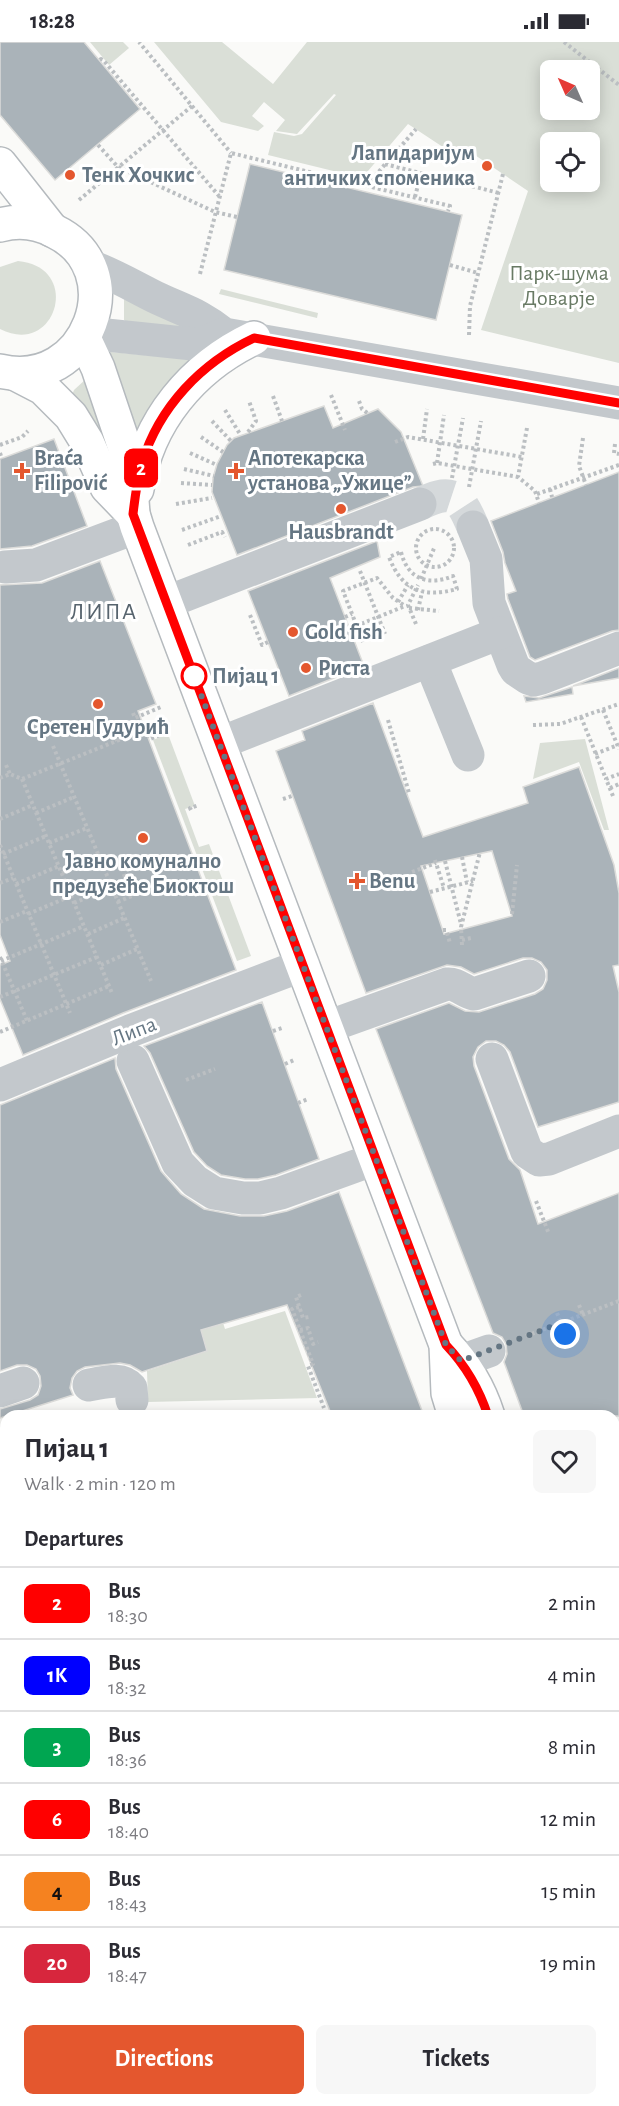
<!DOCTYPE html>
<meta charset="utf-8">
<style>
body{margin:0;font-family:"Alegreya Sans",sans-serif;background:#f7f7f7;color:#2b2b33;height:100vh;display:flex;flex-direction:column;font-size:22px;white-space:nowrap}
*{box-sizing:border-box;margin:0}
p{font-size:20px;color:#7c7c81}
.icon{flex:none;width:33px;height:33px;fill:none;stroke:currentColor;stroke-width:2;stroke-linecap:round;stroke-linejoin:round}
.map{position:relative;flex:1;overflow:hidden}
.side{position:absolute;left:0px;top:1368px;width:620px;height:696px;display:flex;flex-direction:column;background:#fff;border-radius:18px 18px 0 0;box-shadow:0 3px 15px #0003}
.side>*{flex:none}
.badge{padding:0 12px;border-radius:9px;font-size:21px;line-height:39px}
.needle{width:39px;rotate:315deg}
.controls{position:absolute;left:540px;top:18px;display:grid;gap:12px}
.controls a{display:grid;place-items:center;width:60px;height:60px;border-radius:9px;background:#fff;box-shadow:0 3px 15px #0003;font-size:30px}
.you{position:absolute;width:30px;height:30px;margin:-15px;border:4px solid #fff;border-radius:50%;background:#1a73e8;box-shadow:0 0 0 9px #1a73e833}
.map>.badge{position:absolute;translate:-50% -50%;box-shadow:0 0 0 3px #fff}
h2{padding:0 24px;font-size:22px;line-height:54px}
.round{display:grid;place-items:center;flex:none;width:63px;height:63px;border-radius:9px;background:#f7f7f7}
.headline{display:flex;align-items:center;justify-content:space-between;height:102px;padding:0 24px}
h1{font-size:28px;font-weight:700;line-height:45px}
.cta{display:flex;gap:12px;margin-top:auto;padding:12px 24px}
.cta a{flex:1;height:69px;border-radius:9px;background:#e4572e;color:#fff;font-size:24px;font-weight:700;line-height:69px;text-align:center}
.cta a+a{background:#f7f7f7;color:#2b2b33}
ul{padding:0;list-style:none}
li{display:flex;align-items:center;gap:18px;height:72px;padding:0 24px;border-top:2px solid #e1e1e2}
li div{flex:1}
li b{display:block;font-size:22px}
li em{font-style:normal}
li .badge{min-width:66px;font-weight:700;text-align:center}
.status{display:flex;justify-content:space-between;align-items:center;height:42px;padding:0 30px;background:#fff;direction:ltr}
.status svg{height:16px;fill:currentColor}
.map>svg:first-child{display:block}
.green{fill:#dadfd7;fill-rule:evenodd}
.building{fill:#aab3b9;stroke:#dcdcda;stroke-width:1.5;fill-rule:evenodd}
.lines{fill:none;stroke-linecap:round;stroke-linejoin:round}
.minor-tunnel{stroke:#d5d9db;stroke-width:33;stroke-dasharray:33 16;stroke-linecap:butt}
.major-casing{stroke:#b5babe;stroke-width:36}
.path{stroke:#bbbfc2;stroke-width:4;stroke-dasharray:3 3;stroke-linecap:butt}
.minor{stroke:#c3c8cc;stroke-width:33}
.major{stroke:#fff;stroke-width:33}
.line-casing{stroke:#fff;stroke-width:14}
.line{stroke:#f00;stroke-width:9}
.walk{stroke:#657683;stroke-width:6;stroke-dasharray:0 10.8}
.poi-dot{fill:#e4572e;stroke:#fff;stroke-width:2}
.stop-dot{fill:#fff;stroke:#f00;stroke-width:3}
.labels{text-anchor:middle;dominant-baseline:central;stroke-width:6;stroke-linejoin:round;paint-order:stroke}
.poi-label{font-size:22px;font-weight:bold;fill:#657683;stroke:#fff;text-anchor:start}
.park-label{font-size:22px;fill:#687a64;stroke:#fff}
.stop-label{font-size:22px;font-weight:bold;fill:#657683;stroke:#fff;text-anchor:start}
.street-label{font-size:22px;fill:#657683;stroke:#fff}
.neighbourhood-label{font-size:24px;letter-spacing:1.5px;fill:#57646e;stroke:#fff}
</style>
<div class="status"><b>18:28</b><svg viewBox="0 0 49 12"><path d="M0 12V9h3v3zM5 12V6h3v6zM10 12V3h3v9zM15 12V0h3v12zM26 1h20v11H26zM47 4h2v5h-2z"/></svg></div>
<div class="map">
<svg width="619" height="2064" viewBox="0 0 619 2064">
<rect width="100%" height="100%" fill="#fafaf8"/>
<!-- green -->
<g class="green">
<polygon points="90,0 123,0 129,6 109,23"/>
<path d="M154,0H222L273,42L307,0H619V321L481,288L528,149L463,105L455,113L408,82L362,136L268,113L274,90L294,94L302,92L336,53L334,52L297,92L276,89L285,78L264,60L252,74L264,84L258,89L221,80ZM550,28H590V68H550ZM550,100H590V140H550Z"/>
<path d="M18,219C83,225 56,316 0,287V225Z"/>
<polygon points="221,247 318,271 317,276 219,252"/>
<polygon points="124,257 192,285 128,281 124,278"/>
<path d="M111,310L188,317L189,319C165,339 150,363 137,391L110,313Z"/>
<polygon points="86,337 118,424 72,353 74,348"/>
<polygon points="168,692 195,764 185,767 199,805 209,802 251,914 237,919 153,698"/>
<polygon points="585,697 609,788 604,788 579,720 533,737 540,701"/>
<polygon points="207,1231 225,1287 285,1269 317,1356 148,1360 147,1329 207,1309 185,1239"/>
<polygon points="619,1538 619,1574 616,1584 619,1585 619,1733 614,1728 614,1539"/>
<polygon points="6,1629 6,1707 0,1705 0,1632"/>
<polygon points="614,1793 619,1796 619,1955 614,1948"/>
<polygon points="0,2009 6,2021 6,2058 26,2058 29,2064 0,2064"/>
<polygon points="614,2050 619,2055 619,2064 569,2064 563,2058 614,2058"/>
<polygon points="66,2058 168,2058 169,2060 161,2064 70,2064"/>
<polygon points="483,2058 545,2058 551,2064 452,2064"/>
</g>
<!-- building -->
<g class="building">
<polygon points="0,0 84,0 140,67 55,138 0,73"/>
<polygon points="250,122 462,173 436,278 224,228"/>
<polygon points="324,364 333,386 378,367 401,390 423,444 413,445 237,513 212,450 213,436 217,422 227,403 234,396"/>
<polygon points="54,397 87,484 32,504 0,507 0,417"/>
<polygon points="619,430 619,588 612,589 535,618 530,615 508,557 507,552 516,549 505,521 503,510 491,479"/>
<polygon points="377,499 380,515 330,536 364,624 289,654 248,549"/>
<polygon points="100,519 156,662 138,669 236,928 123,971 23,1013 0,957 0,923 10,919 0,893 0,543 42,541"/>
<polygon points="619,626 619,636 573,644"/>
<polygon points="572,645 573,652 526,660 524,654 539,656"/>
<path d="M373,661L423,795L528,761L523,745L579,725L614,823L619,851V923L613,924L619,950V1060L538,1085L510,1010L504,1003L496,999H486L478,1005L473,1015L474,1024L509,1117L520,1128L538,1182L619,1151V1374H524L504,1320L507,1312L506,1302L502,1295L493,1291L376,987L449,961L465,969L479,970L535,952L543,947L547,938V928L541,920L532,916H523L474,932L461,925L447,923L366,951L276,709L305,698L302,689ZM492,809L512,874L444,892L421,824Z"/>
<polygon points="262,960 319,1117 276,1133 258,1137 245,1137 221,1133 207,1124 194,1110 150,1011 144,1004"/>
<polygon points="115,1016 116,1027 161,1129 181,1152 204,1167 240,1174 264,1174 287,1169 339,1150 424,1374 332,1374 287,1263 201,1288 207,1309 142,1330 130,1323 120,1321 85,1325 77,1329 72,1336 70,1346 73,1353 0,1376 0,1367 30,1358 38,1353 41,1344 40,1334 36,1327 27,1323 17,1323 0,1329 0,1063"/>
</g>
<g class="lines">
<!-- minor-tunnel -->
<path class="minor-tunnel" d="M420,462C452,446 460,453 473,485"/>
<defs>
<g id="major">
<polyline points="0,122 52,188"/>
<path d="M0,183C18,178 37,180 54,189C134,227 88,350 0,329"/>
<polyline points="84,296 98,326 129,418 133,472 137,485 446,1303 448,1351 455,1374"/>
<polyline points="16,332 43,346 71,374 87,400 107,445 133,472"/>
<path d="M137,447C147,379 193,325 254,296"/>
<path d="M446,1303C466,1324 479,1346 488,1374"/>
<polyline points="0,1539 6,1543"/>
<polyline points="0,1606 6,1605"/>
<polyline points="614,1761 619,1766"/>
<polyline points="614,2003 619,2009"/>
<polyline points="299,2064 318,2058"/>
</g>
</defs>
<!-- major casing -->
<use href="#major" class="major-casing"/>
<!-- path -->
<g class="path">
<polyline points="564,0 619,43"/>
<polyline points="100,18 101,17 104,19 219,154"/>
<polyline points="192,64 231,111"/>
<polyline points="98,103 118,125 215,170 237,175"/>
<polyline points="385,122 499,151"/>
<polyline points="367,143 416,87"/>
<polyline points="415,155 421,131"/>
<polyline points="79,158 192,64 139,0"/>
<polyline points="450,223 478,231"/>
<polyline points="200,232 231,111 450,164 448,169"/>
<polyline points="469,293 470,264 503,132"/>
<polyline points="331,353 345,388"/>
<polyline points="273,354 282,379"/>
<polyline points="359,359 362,367 369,372"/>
<polyline points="225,368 240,392"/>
<polyline points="212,379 231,399"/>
<polyline points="527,386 518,435 535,449 539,461"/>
<polyline points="248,390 256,379 249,359"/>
<polyline points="201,395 223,410"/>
<polyline points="583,396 579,424 586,443"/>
<polyline points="423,397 427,367"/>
<polyline points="395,400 408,395 522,415"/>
<polyline points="615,402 614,411 619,412"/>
<polyline points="0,403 22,395 28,389"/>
<polyline points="0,411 2,417"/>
<polyline points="190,411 217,423"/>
<polyline points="437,421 444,373"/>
<polyline points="433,422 437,421 518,435"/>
<polyline points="184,427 214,434"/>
<polyline points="452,436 463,376"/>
<polyline points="181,441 212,443"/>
<polyline points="469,445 481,379"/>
<polyline points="550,447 552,455"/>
<polyline points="537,452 619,423"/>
<polyline points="176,462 212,456"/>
<circle cx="435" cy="506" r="19"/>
<polyline points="182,488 221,474"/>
<polyline points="188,503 222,490 225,495"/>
<path d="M401,510C408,538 429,544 453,534L457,547C424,556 402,549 389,515Z"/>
<polyline points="360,529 385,592"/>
<polyline points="421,537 435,504"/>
<polyline points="398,560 408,543"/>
<polyline points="409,566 439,569"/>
<polyline points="418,568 422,550"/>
<polyline points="250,573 262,603 268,600"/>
<polyline points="345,575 352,572"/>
<polyline points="416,582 408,563 418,543"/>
<polyline points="356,584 405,564"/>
<polyline points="363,600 343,549 377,536 393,556 405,564"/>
<polyline points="603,668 619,707"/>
<polyline points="133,671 135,676 161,665"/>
<polyline points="581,675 606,737"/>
<polyline points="388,678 409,751 407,752"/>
<polyline points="109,681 117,699"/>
<polyline points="533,683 560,682 619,662"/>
<polyline points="146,687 150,697 170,689"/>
<polyline points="53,704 151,939"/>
<polyline points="595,712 618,703"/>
<polyline points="6,723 10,732"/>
<polyline points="0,736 10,732 22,737 166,679"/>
<polyline points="22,737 112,951"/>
<polyline points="610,746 619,742"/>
<polyline points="613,754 606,737 619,732"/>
<polyline points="283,757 292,754"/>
<polyline points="191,768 190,766 199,763"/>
<polyline points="36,771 74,755"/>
<polyline points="0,777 33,763"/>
<polyline points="49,801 87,786"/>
<polyline points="0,803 70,971"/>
<polyline points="3,812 46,794"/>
<polyline points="462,815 467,840"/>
<polyline points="435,818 444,846"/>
<polyline points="445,819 461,882"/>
<polyline points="104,825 119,819 132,854 117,860"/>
<polyline points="412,830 436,821"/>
<polyline points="62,831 99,815"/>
<polyline points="0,841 13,836"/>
<polyline points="16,842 59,824"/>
<polyline points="430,850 473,839"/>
<polyline points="74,861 112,845"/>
<polyline points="28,872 71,854"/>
<polyline points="512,872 517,823"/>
<polyline points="0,880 27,869"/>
<polyline points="443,888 446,888 450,901"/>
<polyline points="88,892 124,876"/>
<polyline points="462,898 471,896"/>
<polyline points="462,903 461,885 480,810"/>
<polyline points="0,915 28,981"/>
<polyline points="1,919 84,884"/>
<polyline points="101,923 137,907"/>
<polyline points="0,955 97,915"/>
<polyline points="273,989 282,986"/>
<polyline points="0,990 109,944"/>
<polyline points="285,1022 294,1018"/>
<polyline points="186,1038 215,1027"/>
<polyline points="298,1061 308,1057"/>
<polyline points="536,1159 549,1192"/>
<polyline points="301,1253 296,1255 303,1276 309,1275"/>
<polyline points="579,1263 583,1273"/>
<polyline points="299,1265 292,1267 313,1322 308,1324 324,1366"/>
<polyline points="557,1271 565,1292"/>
<polyline points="300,1288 308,1286 313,1302 318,1300"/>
<polyline points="526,1294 619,1259"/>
<polyline points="0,1765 6,1760"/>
<polyline points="0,1784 6,1778"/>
<polyline points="0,2004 6,2016"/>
<polyline points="37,2058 43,2064"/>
<polyline points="554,2058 560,2064"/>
<polyline points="170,2064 184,2058"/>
</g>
<!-- minor -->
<g class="minor">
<path d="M88,223C113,232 131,243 155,255C182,268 200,272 224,292L619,361"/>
<polyline points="87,291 193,302 203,301 224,292"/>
<polyline points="473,485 486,517 489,561 513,623 516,628 528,636 534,638 542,636 619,606"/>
<polyline points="5,525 36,523 137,485"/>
<polyline points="165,561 420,462"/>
<polyline points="430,619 468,713"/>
<polyline points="220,701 500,591"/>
<path d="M327,985L447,942C457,941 464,950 474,952L529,934"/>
<polyline points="492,1017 527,1110 539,1118 549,1117 619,1089"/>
<polyline points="133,1019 178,1121 195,1139 214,1151 243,1156 260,1156 281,1151 375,1117"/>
<polyline points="0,1043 130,989 303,923"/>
<polyline points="461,1319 489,1309"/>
<path d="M89,1343C103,1341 121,1334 131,1346L132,1358"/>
<polyline points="0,1349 23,1341"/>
<polyline points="614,1489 619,1492"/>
<polyline points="0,1506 6,1505"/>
<polyline points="614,1518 619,1518"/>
</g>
<!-- major -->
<use href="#major" class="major"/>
</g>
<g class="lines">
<defs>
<path id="line" d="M488,1374C479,1346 466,1324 446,1303L133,472C135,455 137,438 142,421C159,365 201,321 254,296L619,361"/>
</defs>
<!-- line casing -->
<use href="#line" class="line-casing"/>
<!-- line -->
<use href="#line" class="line"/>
<!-- walk -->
<polyline class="walk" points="194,634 446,1303 461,1319 561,1281 565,1292"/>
</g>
<!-- markers -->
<g class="poi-dot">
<circle cx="487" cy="124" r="6"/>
<circle cx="70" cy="133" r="6"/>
<path d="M19 420h6v6h6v6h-6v6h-6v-6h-6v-6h6z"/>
<path d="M233 420h6v6h6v6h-6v6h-6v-6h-6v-6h6z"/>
<circle cx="341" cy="467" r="6"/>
<circle cx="293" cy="590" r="6"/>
<circle cx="306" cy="626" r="6"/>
<circle cx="98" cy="662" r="6"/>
<circle cx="143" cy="796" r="6"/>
<path d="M354 830h6v6h6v6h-6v6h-6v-6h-6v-6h6z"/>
</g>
<circle class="stop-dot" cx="194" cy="634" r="12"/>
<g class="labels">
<!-- poi labels -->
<g class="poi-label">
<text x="475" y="111" text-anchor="end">Лапидаријум<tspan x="475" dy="25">античких споменика</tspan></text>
<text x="82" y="133">Тенк Хочкис</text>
<text x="34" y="416">Braća<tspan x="34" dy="25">Filipović</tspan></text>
<text x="248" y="416">Апотекарска<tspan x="248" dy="25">установа „Ужице”</tspan></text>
<text x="341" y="490" text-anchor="middle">Hausbrandt</text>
<text x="305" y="590">Gold fish</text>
<text x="318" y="626">Риста</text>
<text x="98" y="685" text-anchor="middle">Сретен Гудурић</text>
<text x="143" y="819" text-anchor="middle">Јавно комунално<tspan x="143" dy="25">предузеће Биоктош</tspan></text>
<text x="369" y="839">Benu</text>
</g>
<!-- park labels -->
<g class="park-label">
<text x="559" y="231">Парк-шума<tspan x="559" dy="25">Доварје</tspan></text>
</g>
<!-- stop labels -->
<g class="stop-label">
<text x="212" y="634">Пијац 1</text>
</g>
<!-- street labels -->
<g class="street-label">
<text transform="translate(134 989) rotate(-21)">Липа</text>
</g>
<!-- neighbourhood labels -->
<g class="neighbourhood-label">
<text x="104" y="570">ЛИПА</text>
</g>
</g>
</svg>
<div class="controls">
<a><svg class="needle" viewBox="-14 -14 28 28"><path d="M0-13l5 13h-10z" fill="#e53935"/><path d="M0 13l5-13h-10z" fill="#7c7c81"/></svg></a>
<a><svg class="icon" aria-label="locate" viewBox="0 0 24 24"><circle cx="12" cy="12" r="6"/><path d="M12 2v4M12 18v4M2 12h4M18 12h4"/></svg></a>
</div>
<div class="you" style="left:565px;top:1292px"></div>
<b class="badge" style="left:141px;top:426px;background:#f00;color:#fff">2</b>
<section class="side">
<div class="headline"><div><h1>Пијац 1</h1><p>Walk · 2 min · 120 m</p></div><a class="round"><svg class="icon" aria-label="heart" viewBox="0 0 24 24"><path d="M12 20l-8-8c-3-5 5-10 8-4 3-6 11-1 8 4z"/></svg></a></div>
<h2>Departures</h2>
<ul>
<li><span class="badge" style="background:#f00;color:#fff">2</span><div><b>Bus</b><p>18:30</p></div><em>2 min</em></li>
<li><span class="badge" style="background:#00f;color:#fff">1K</span><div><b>Bus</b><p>18:32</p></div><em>4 min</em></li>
<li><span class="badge" style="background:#00a651;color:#fff">3</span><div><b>Bus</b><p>18:36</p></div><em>8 min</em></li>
<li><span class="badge" style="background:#f00;color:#fff">6</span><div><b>Bus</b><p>18:40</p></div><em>12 min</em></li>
<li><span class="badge" style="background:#f58220;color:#111">4</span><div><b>Bus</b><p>18:43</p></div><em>15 min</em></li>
<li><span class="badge" style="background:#d7263d;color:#fff">20</span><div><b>Bus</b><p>18:47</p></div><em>19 min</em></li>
</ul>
<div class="cta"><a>Directions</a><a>Tickets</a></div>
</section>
</div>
